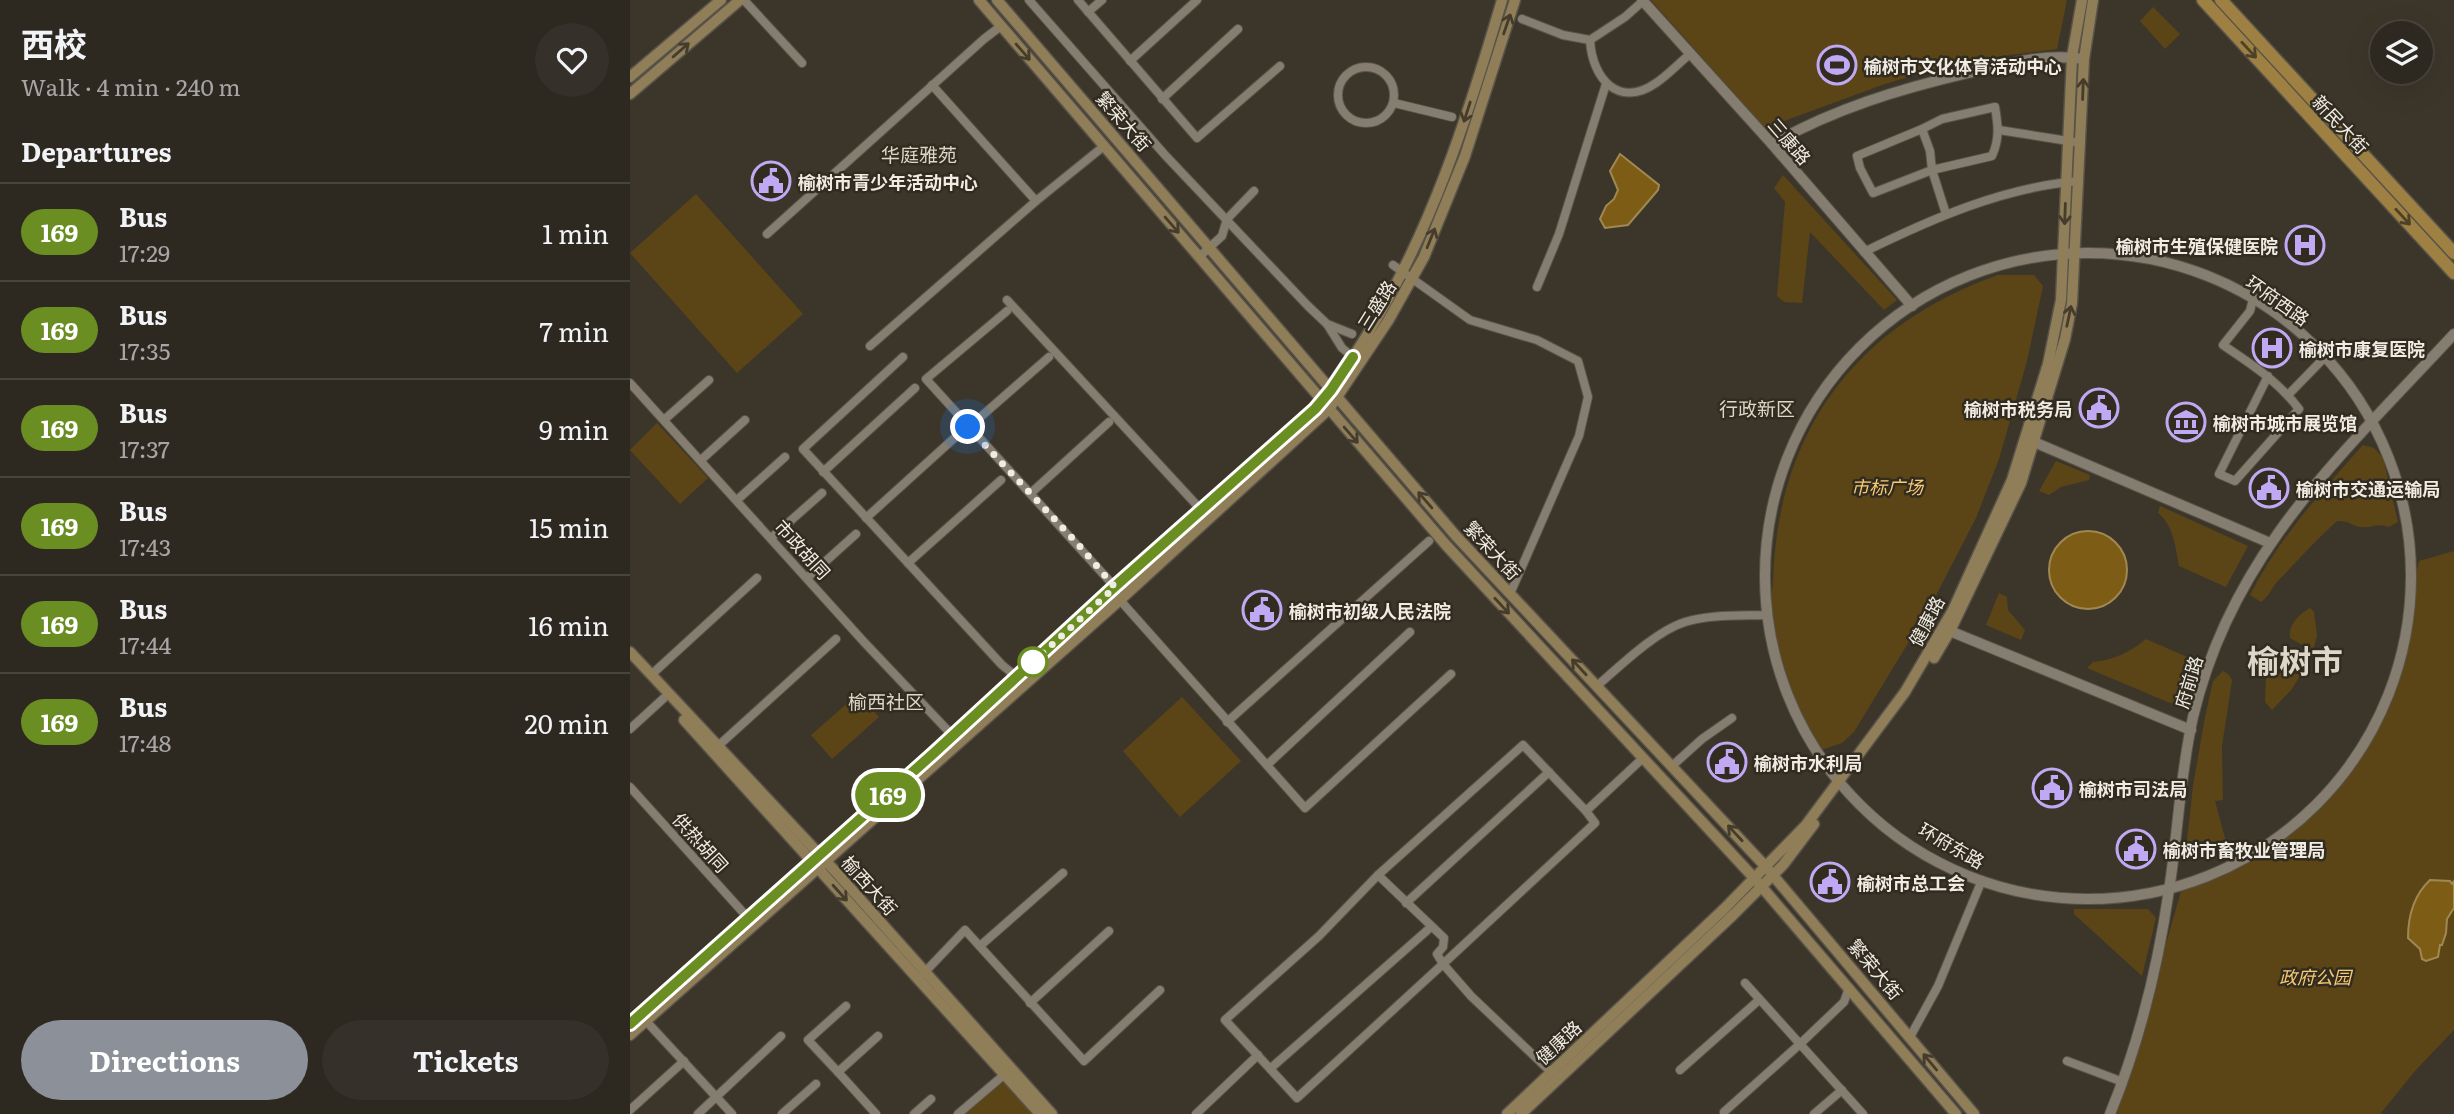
<!DOCTYPE html>
<meta charset="utf-8">
<style>
body{margin:0;font-family:Literata,"Noto Sans SC",serif;background:#353029;color:#f1f3f6;height:100vh;display:flex;flex-direction:column;font-size:26px;white-space:nowrap}
*{box-sizing:border-box;margin:0}
p{font-size:23px;color:#a7a6a5}
.icon{flex:none;width:38px;height:38px;fill:none;stroke:currentColor;stroke-width:2;stroke-linecap:round;stroke-linejoin:round}
.map{position:relative;flex:1;overflow:hidden}
.side{display:flex;flex-direction:column;background:#2d2820;width:630px}
.side>*{flex:none}
.badge{padding:0 14px;border-radius:23px;font-size:24px;line-height:46px}
.fabs{position:absolute;left:1740px;top:21px;display:grid;gap:14px}
.fabs a{display:grid;place-items:center;width:63px;height:63px;border-radius:50%;background:#2d2820;box-shadow:0 7px 28px #0002,0 0 0 2px #48443e;font-size:35px}
.you{position:absolute;width:35px;height:35px;margin:-18px;border:5px solid #fff;border-radius:50%;background:#1a73e8;box-shadow:0 0 0 10px #1a73e833}
.map>.badge{position:absolute;translate:-50% -50%;box-shadow:0 0 0 4px #fff}
h2{padding:0 21px;font-size:26px;line-height:63px}
.round{display:grid;place-items:center;flex:none;width:74px;height:74px;border-radius:37px;background:#353029}
.overview{display:flex;align-items:center;justify-content:space-between;height:119px;padding:0 21px}
h1{font-size:33px;font-weight:700;line-height:52px}
.cta{display:flex;gap:14px;margin-top:auto;padding:14px 21px}
.cta a{flex:1;height:80px;border-radius:42px;background:#8c9099;color:#fff;font-size:28px;font-weight:700;line-height:80px;text-align:center}
.cta a+a{background:#353029;color:#f1f3f6}
ul{padding:0;list-style:none}
li{display:flex;align-items:center;gap:21px;height:98px;padding:0 21px;border-top:2px solid #48443e}
li div{flex:1}
li b{display:block;font-size:26px}
li em{font-style:normal}
li .badge{min-width:77px;font-weight:700;text-align:center}
main{display:flex;flex:1;min-height:0}
.map>svg:first-child{display:block}
.green{fill:#5b4517}
.water{fill:#7d5d15;stroke:#a08853;stroke-width:2}
.lines{fill:none;stroke-linecap:round;stroke-linejoin:round}
.minor-casing{stroke:#585349;stroke-width:10}
.tertiary-casing{stroke:#585349;stroke-width:12}
.secondary-casing{stroke:#585349;stroke-width:13}
.primary-casing{stroke:#585349;stroke-width:15}
.minor{stroke:#847d70;stroke-width:8}
.tertiary{stroke:#847d70;stroke-width:10}
.secondary{stroke:#907e59;stroke-width:10}
.primary{stroke:#9d8042;stroke-width:12}
.oneway{stroke:#453c2b}
.oneway2{stroke:#4d4128}
.line-casing{stroke:#fff;stroke-width:16}
.line{stroke:#6b8e23;stroke-width:10}
.walk{stroke:#f0ece4;stroke-width:7;stroke-dasharray:0 12.6}
.stop-dot{fill:#fff;stroke:#6b8e23;stroke-width:3.5}
.labels{text-anchor:middle;dominant-baseline:central;stroke-width:5;stroke-linejoin:round;paint-order:stroke}
.poi-label{font-size:18px;font-weight:bold;fill:#f0ece4;stroke:#322c20;text-anchor:start}
.street-label{font-size:18px;fill:#f0ece4;stroke:#322c20}
.park-label{font-size:18px;font-style:italic;fill:#f8ca73;stroke:#322c20}
.neighbourhood-label{font-size:19px;fill:#ded6c8;stroke:#322c20}
.town-label{font-size:32px;font-weight:bold;fill:#ded6c8;stroke:#322c20}
</style>
<main>
<section class="side">
<div class="overview"><div><h1>西校</h1><p>Walk · 4 min · 240 m</p></div><a class="round"><svg class="icon" aria-label="heart" viewBox="0 0 24 24"><path d="M12 20l-8-8c-3-5 5-10 8-4 3-6 11-1 8 4z"/></svg></a></div>
<h2>Departures</h2>
<ul>
<li><span class="badge" style="background:#6b8e23;color:#fff">169</span><div><b>Bus</b><p>17:29</p></div><em>1 min</em></li>
<li><span class="badge" style="background:#6b8e23;color:#fff">169</span><div><b>Bus</b><p>17:35</p></div><em>7 min</em></li>
<li><span class="badge" style="background:#6b8e23;color:#fff">169</span><div><b>Bus</b><p>17:37</p></div><em>9 min</em></li>
<li><span class="badge" style="background:#6b8e23;color:#fff">169</span><div><b>Bus</b><p>17:43</p></div><em>15 min</em></li>
<li><span class="badge" style="background:#6b8e23;color:#fff">169</span><div><b>Bus</b><p>17:44</p></div><em>16 min</em></li>
<li><span class="badge" style="background:#6b8e23;color:#fff">169</span><div><b>Bus</b><p>17:48</p></div><em>20 min</em></li>
</ul>
<div class="cta"><a>Directions</a><a>Tickets</a></div>
</section>
<div class="map">
<svg width="1824" height="1114" viewBox="0 0 1824 1114">
<rect width="100%" height="100%" fill="#3c362a"/>
<!-- green -->
<g class="green">
<polygon points="1021,0 1437,0 1427,49 1331,61 1252,85 1135,128"/>
<polygon points="1523,7 1550,34 1535,49 1510,21"/>
<polygon points="1153,175 1267,300 1254,310 1180,232 1172,303 1154,302 1147,296 1155,202 1144,188"/>
<polygon points="66,194 173,314 107,373 0,253"/>
<path d="M1368,275H1404L1413,286L1397,361L1369,459L1346,518L1300,607L1224,732L1212,743L1185,752C1162,711 1142,666 1138,618C1137,606 1143,594 1143,582C1147,431 1227,325 1368,275Z"/>
<polygon points="27,423 78,478 50,504 0,450"/>
<path d="M1733,445L1744,448L1753,458L1768,522L1759,527C1747,522 1741,529 1730,527C1721,525 1720,521 1707,521C1686,540 1667,561 1648,581C1641,588 1639,597 1631,602L1620,595C1649,538 1691,492 1733,445Z"/>
<polygon points="1426,461 1460,475 1459,480 1431,487 1419,495 1409,491"/>
<path d="M1530,506L1618,546L1596,587L1549,566C1546,549 1543,524 1528,513Z"/>
<path d="M1824,551V1030L1785,1071L1750,1114H1487L1552,888C1653,850 1735,777 1766,671C1777,637 1779,597 1789,561Z"/>
<polygon points="1369,593 1377,597 1378,610 1395,630 1391,640 1356,625"/>
<path d="M1680,608L1684,612L1687,635L1683,651L1660,638C1658,625 1668,615 1680,608Z"/>
<path d="M1516,639L1564,660L1552,705L1540,703L1457,668L1463,662C1484,660 1500,652 1516,639Z"/>
<polygon points="1593,671 1599,675 1602,680 1592,746 1593,800 1585,801 1598,849 1596,857 1581,858 1556,850 1563,786 1575,717 1583,681"/>
<polygon points="1644,673 1671,674 1662,689 1642,710 1635,702 1636,676"/>
<polygon points="228,694 249,717 202,759 181,735"/>
<polygon points="552,697 611,761 550,817 493,751"/>
<polygon points="1444,909 1518,909 1526,918 1512,976 1444,914"/>
<polygon points="373,1080 403,1114 334,1114"/>
</g>
<!-- water -->
<g class="water">
<polygon points="990,154 1029,185 1028,190 998,225 975,228 970,219 976,206 984,199 988,190 980,171"/>
<circle cx="1458" cy="570" r="39"/>
<path d="M1800,880L1820,881L1822,884L1824,881V908L1817,919L1816,933L1812,945H1810L1808,957L1796,961L1792,959L1790,949L1778,938C1778,916 1784,895 1800,880Z"/>
</g>
<g class="lines">
<defs>
<g id="minor">
<polyline points="114,0 172,63"/>
<polyline points="399,0 535,155 678,306 697,324 722,334"/>
<polyline points="448,0 567,138 650,66"/>
<polyline points="458,12 472,0"/>
<polyline points="892,19 933,35 960,40 995,17 1013,1"/>
<path d="M960,40C962,78 988,109 1026,83C1038,75 1049,63 1060,54"/>
<polyline points="500,61 567,0"/>
<circle cx="736" cy="95" r="28"/>
<polyline points="302,85 406,201"/>
<polyline points="532,99 608,29"/>
<polyline points="764,103 822,117"/>
<path d="M1292,129L1227,156L1230,168L1243,193L1302,170L1300,151L1292,129L1312,119L1365,107C1368,125 1370,138 1362,156L1302,170L1316,214"/>
<polyline points="1369,130 1451,143"/>
<polyline points="137,234 354,39 371,26"/>
<path d="M1234,252C1301,219 1374,187 1449,181"/>
<polyline points="569,257 592,236 597,219 624,191"/>
<polyline points="763,265 840,320 907,340 948,361 958,397 949,436 880,594"/>
<polyline points="907,287 929,234 976,84"/>
<path d="M1623,299L1620,311L1593,345C1621,364 1648,381 1669,409L1605,481L1589,474L1638,376"/>
<polyline points="377,300 575,514"/>
<polyline points="377,311 296,379 485,587"/>
<polyline points="697,324 712,348 723,357"/>
<polyline points="240,346 406,201 474,146"/>
<polyline points="273,357 173,449 372,665 387,677"/>
<polyline points="0,383 234,642 323,736"/>
<polyline points="1658,395 1695,357"/>
<polyline points="34,420 79,380"/>
<polyline points="339,427 419,357"/>
<polyline points="71,460 115,420"/>
<polyline points="193,472 285,388"/>
<polyline points="401,493 479,422"/>
<polyline points="107,500 155,457"/>
<polyline points="236,518 331,432"/>
<polyline points="141,538 192,493"/>
<polyline points="278,563 371,480"/>
<polyline points="177,578 226,534"/>
<polyline points="481,590 675,808 821,674"/>
<polyline points="21,675 127,578"/>
<path d="M967,686C990,666 1026,631 1055,622C1081,614 1111,616 1137,615"/>
<polyline points="597,722 799,541"/>
<polyline points="0,729 34,698"/>
<polyline points="88,746 206,639"/>
<polyline points="637,765 780,632"/>
<polyline points="1042,766 1072,739 1102,718"/>
<polyline points="0,787 119,919"/>
<polyline points="748,875 814,938 813,947 807,954 813,964 965,823 956,811"/>
<polyline points="776,903 919,772"/>
<polyline points="350,946 433,873"/>
<polyline points="293,974 335,930 454,1061 530,990"/>
<polyline points="1219,988 1214,1002 1170,1044 1233,1114"/>
<polyline points="400,1003 479,931"/>
<polyline points="16,1021 102,1114"/>
<polyline points="1280,1037 1308,986 1352,880"/>
<polyline points="1437,1061 1493,1082"/>
<polyline points="641,1068 801,927"/>
<polyline points="1050,1070 1129,1000"/>
<polyline points="208,1072 178,1040 216,1006"/>
<polyline points="921,1072 841,996 813,964 667,1098 595,1020 689,936 748,875 893,745 956,811 1013,758"/>
<polyline points="0,1110 54,1061"/>
<polyline points="1094,1112 1170,1044 1115,983"/>
<polyline points="68,1114 151,1036"/>
<polyline points="152,1114 186,1084"/>
<polyline points="246,1114 208,1072 248,1036"/>
<polyline points="284,1114 301,1099"/>
<polyline points="328,1114 375,1074"/>
<polyline points="566,1114 628,1055"/>
<polyline points="1184,1114 1212,1090"/>
</g>
<g id="tertiary">
<polyline points="1012,0 1142,144 1282,306"/>
<path d="M1142,144C1204,109 1269,89 1338,73C1377,64 1413,53 1454,59"/>
<circle cx="1458" cy="576" r="323"/>
<polyline points="1404,442 1640,543"/>
<polyline points="1320,631 1561,730"/>
<path d="M1480,1114C1509,1043 1528,966 1539,890C1548,833 1550,774 1563,717C1602,551 1714,453 1824,334"/>
</g>
<g id="secondary">
<polyline points="349,0 816,545 1125,879 1326,1114"/>
<polyline points="367,0 826,536 1136,867 1344,1114"/>
<polyline points="0,77 91,0"/>
<polyline points="0,94 110,0"/>
<polyline points="0,652 205,871 422,1114"/>
<polyline points="1304,658 1320,631 1391,483 1435,339 1442,303 1454,59 1463,0"/>
<polyline points="54,720 410,1114"/>
<path d="M157,885L481,590L685,409C705,386 721,361 737,335C801,232 838,116 872,0"/>
<polyline points="0,1024 108,929"/>
<polyline points="0,1035 490,600 699,409 758,321 794,257 835,156 885,0"/>
<polyline points="877,1114 1094,909 1176,825 1275,692 1323,610 1382,480 1418,364 1431,300 1442,57 1452,0"/>
<polyline points="891,1114 1103,915 1153,865 1184,824"/>
</g>
<g id="primary">
<polyline points="1573,0 1824,273"/>
<polyline points="1591,0 1824,253"/>
</g>
</defs>
<!-- minor casing -->
<use href="#minor" class="minor-casing"/>
<!-- tertiary casing -->
<use href="#tertiary" class="tertiary-casing"/>
<!-- secondary casing -->
<use href="#secondary" class="secondary-casing"/>
<!-- primary casing -->
<use href="#primary" class="primary-casing"/>
<!-- minor -->
<use href="#minor" class="minor"/>
<!-- tertiary -->
<use href="#tertiary" class="tertiary"/>
<!-- secondary -->
<use href="#secondary" class="secondary"/>
<!-- primary -->
<use href="#primary" class="primary"/>
</g>
<!-- one-way arrows -->
<defs><path id="oneway-shaft" d="M-6 0H5M1.5-3L5.5 0L1.5 3" fill="none" stroke-width="1.6" stroke-linecap="round" stroke-linejoin="round" transform="scale(1.75)"/></defs>
<g class="oneway">
<use href="#oneway-shaft" transform="translate(877 24) rotate(-71)"/>
<use href="#oneway-shaft" transform="translate(51 50) rotate(-41)"/>
<use href="#oneway-shaft" transform="translate(393 52) rotate(49)"/>
<use href="#oneway-shaft" transform="translate(1453 89) rotate(-88)"/>
<use href="#oneway-shaft" transform="translate(837 112) rotate(108)"/>
<use href="#oneway-shaft" transform="translate(1435 214) rotate(92)"/>
<use href="#oneway-shaft" transform="translate(542 225) rotate(49)"/>
<use href="#oneway-shaft" transform="translate(801 238) rotate(-68)"/>
<use href="#oneway-shaft" transform="translate(1439 316) rotate(-78)"/>
<use href="#oneway-shaft" transform="translate(721 435) rotate(49)"/>
<use href="#oneway-shaft" transform="translate(795 500) rotate(-131)"/>
<use href="#oneway-shaft" transform="translate(872 606) rotate(47)"/>
<use href="#oneway-shaft" transform="translate(949 667) rotate(-133)"/>
<use href="#oneway-shaft" transform="translate(1105 833) rotate(-133)"/>
<use href="#oneway-shaft" transform="translate(210 893) rotate(48)"/>
<use href="#oneway-shaft" transform="translate(1300 1062) rotate(-130)"/>
</g>
<g class="oneway2">
<use href="#oneway-shaft" transform="translate(1619 50) rotate(47)"/>
<use href="#oneway-shaft" transform="translate(1773 217) rotate(47)"/>
</g>
<g class="lines">
<defs>
<polyline id="line" points="0,1024 304,753 481,590 685,409 701,390 723,357"/>
</defs>
<!-- line casing -->
<use href="#line" class="line-casing"/>
<!-- line -->
<use href="#line" class="line"/>
<!-- walk -->
<polyline class="walk" points="338,427 446,542 485,587 403,662"/>
</g>
<!-- icons -->
<defs>
<symbol id="stadium-ring" viewBox="-11 -11 22 22"><circle r="9.5" fill="#322c20" stroke="#c0a8f3" stroke-width="1.5"/><path d="M0-5a6.5 5 0 1 0 0 10a6.5 5 0 1 0 0-10ZM-3.5-1.8h7v3.6h-7Z" fill="#c0a8f3"/></symbol>
<symbol id="civic-ring" viewBox="-11 -11 22 22"><circle r="9.5" fill="#322c20" stroke="#c0a8f3" stroke-width="1.5"/><path d="M-.6-6.5H3V-4.5H.6V-3L4-1V1h2V6H-6V1h2V-1L-.6-3ZM-1.2 2.5V6h2.4V2.5Z" fill="#c0a8f3"/></symbol>
<symbol id="hospital-ring" viewBox="-11 -11 22 22"><circle r="9.5" fill="#322c20" stroke="#c0a8f3" stroke-width="1.5"/><path d="M-5-5h3v3.5h4V-5h3V5h-3V1.5h-4V5h-3Z" fill="#c0a8f3"/></symbol>
<symbol id="museum-ring" viewBox="-11 -11 22 22"><circle r="9.5" fill="#322c20" stroke="#c0a8f3" stroke-width="1.5"/><path d="M0-6L6-3V-2H-6V-3ZM-5-1h2V3h-2ZM-1-1h2V3h-2ZM3-1h2V3H3ZM-6 4H6V6H-6Z" fill="#c0a8f3"/></symbol>
</defs>
<g fill-rule="evenodd">
<use href="#stadium-ring" x="1185" y="43" width="44" height="44"/>
<use href="#civic-ring" x="119" y="159" width="44" height="44"/>
<use href="#hospital-ring" x="1653" y="223" width="44" height="44"/>
<use href="#hospital-ring" x="1620" y="326" width="44" height="44"/>
<use href="#civic-ring" x="1447" y="386" width="44" height="44"/>
<use href="#museum-ring" x="1534" y="400" width="44" height="44"/>
<use href="#civic-ring" x="1617" y="466" width="44" height="44"/>
<use href="#civic-ring" x="610" y="588" width="44" height="44"/>
<use href="#civic-ring" x="1075" y="740" width="44" height="44"/>
<use href="#civic-ring" x="1400" y="766" width="44" height="44"/>
<use href="#civic-ring" x="1484" y="827" width="44" height="44"/>
<use href="#civic-ring" x="1178" y="860" width="44" height="44"/>
</g>
<!-- markers -->
<circle class="stop-dot" cx="403" cy="662" r="14"/>
<g class="labels">
<!-- poi labels -->
<g class="poi-label">
<text x="1234" y="65">榆树市文化体育活动中心</text>
<text x="168" y="181">榆树市青少年活动中心</text>
<text x="1648" y="245" text-anchor="end">榆树市生殖保健医院</text>
<text x="1669" y="348">榆树市康复医院</text>
<text x="1442" y="408" text-anchor="end">榆树市税务局</text>
<text x="1583" y="422">榆树市城市展览馆</text>
<text x="1666" y="488">榆树市交通运输局</text>
<text x="659" y="610">榆树市初级人民法院</text>
<text x="1124" y="762">榆树市水利局</text>
<text x="1449" y="788">榆树市司法局</text>
<text x="1533" y="849">榆树市畜牧业管理局</text>
<text x="1227" y="882">榆树市总工会</text>
</g>
<!-- street labels -->
<g class="street-label">
<text transform="translate(494 121) rotate(49)">繁荣大街</text>
<text transform="translate(1711 124) rotate(47)">新民大街</text>
<text transform="translate(1160 141) rotate(49)">三康路</text>
<text transform="translate(1648 300) rotate(35)">环府西路</text>
<text transform="translate(746 305) rotate(-58)">三盛路</text>
<text transform="translate(173 549) rotate(48)">市政胡同</text>
<text transform="translate(863 550) rotate(47)">繁荣大街</text>
<text transform="translate(1296 621) rotate(-62)">健康路</text>
<text transform="translate(1558 682) rotate(-73)">府前路</text>
<text transform="translate(71 842) rotate(48)">供热胡同</text>
<text transform="translate(1322 845) rotate(30)">环府东路</text>
<text transform="translate(240 885) rotate(48)">榆西大街</text>
<text transform="translate(1246 969) rotate(50)">繁荣大街</text>
<text transform="translate(928 1042) rotate(-43)">健康路</text>
</g>
<!-- park labels -->
<g class="park-label">
<text x="1257" y="486">市标广场</text>
<text x="1685" y="976">政府公园</text>
</g>
<!-- neighbourhood labels -->
<g class="neighbourhood-label">
<text x="289" y="154">华庭雅苑</text>
<text x="1127" y="408">行政新区</text>
<text x="256" y="701">榆西社区</text>
</g>
<!-- town labels -->
<g class="town-label">
<text x="1665" y="659">榆树市</text>
</g>
</g>
</svg>
<div class="fabs">
<a><svg class="icon" aria-label="layers" viewBox="0 0 24 24"><path d="M12 4l9 5-9 5-9-5zM3 14l9 5 9-5"/></svg></a>
</div>
<div class="you" style="left:338px;top:427px"></div>
<b class="badge" style="left:258px;top:795px;background:#6b8e23;color:#fff">169</b>
</div>
</main>
